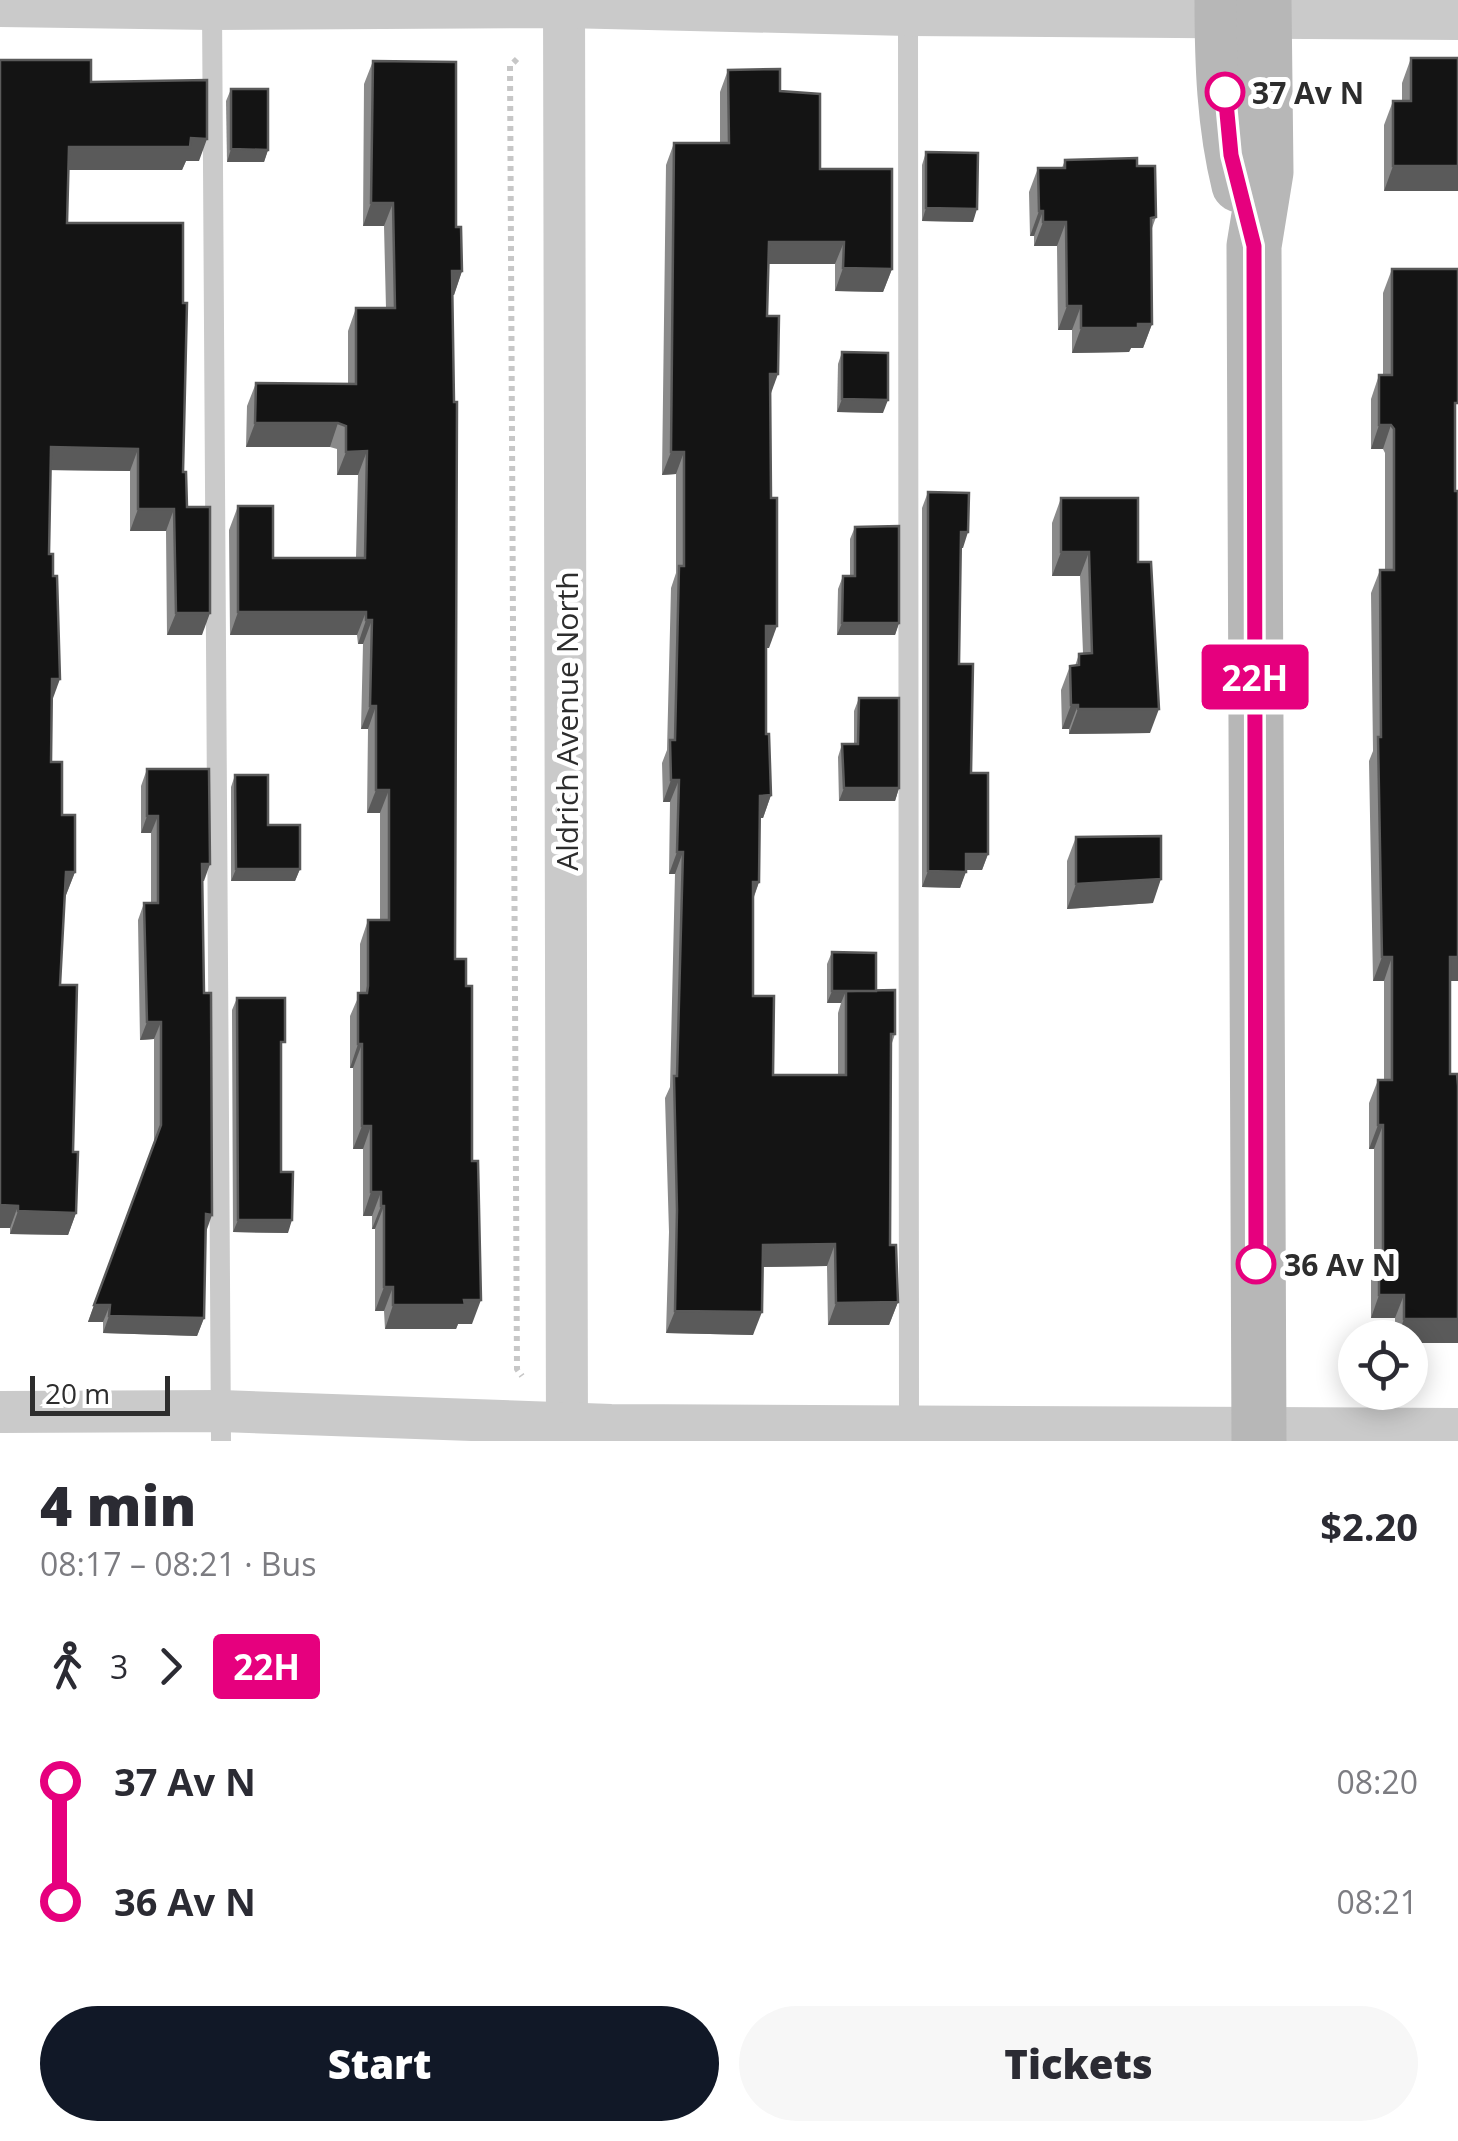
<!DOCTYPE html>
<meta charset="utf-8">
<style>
body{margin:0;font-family:"Open Sans",sans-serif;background:#f7f7f7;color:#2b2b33;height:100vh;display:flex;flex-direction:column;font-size:38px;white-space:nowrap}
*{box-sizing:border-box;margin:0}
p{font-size:32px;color:#7c7c81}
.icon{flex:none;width:55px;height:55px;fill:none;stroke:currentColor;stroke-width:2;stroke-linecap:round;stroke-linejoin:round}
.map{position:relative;height:1441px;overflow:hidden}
.panel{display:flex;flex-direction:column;background:#fff;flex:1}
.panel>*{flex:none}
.badge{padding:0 20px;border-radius:8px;font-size:35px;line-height:65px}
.fabs{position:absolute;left:1338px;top:1320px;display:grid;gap:20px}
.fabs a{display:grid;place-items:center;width:90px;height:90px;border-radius:50%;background:#fff;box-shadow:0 5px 25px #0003;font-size:50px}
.scale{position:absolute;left:30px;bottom:25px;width:140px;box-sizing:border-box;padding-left:10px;border:5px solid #2d2d2d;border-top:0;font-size:28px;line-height:35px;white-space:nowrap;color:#2d2d2d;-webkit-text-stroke:8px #fff;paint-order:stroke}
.map>.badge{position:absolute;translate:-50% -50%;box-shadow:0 0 0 5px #fff}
.legs{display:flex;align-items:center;gap:15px;height:110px;padding:0 40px;font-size:32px}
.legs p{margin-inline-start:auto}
.summary{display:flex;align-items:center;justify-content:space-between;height:170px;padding:0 40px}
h1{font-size:55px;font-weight:800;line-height:75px}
.action{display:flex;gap:20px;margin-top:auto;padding:20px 40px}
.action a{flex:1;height:115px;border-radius:60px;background:#111827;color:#fff;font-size:40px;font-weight:800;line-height:115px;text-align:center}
.action a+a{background:#f7f7f7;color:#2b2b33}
ul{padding:0 40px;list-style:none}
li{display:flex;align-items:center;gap:35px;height:120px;font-size:38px}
li i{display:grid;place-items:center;width:15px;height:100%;margin:0 12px;background:currentColor}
li i::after{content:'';width:25px;height:25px;margin:-12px;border:8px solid;border-radius:50%;background:#fff}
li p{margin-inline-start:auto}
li:first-child i{background:linear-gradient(#0000 50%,currentColor 0)}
li:last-child i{background:linear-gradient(currentColor 50%,#0000 0)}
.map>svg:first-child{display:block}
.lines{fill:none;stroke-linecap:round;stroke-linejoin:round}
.path{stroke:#c7c7c7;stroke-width:6;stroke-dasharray:5 5;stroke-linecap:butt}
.lane{stroke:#cacaca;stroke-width:20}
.street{stroke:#cacaca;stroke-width:42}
.secondary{stroke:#b7b7b7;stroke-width:55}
.wall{fill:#8a8a8a}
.shaded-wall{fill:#5a5a5a}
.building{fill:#141414;stroke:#5a5a5a;stroke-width:2.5}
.line-1-casing{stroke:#fff;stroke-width:22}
.line-1{stroke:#e6007e;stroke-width:15}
.stop-1-dot{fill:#fff;stroke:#e6007e;stroke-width:5}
.labels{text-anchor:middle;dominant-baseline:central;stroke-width:10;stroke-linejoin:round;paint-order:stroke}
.stop-label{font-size:30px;font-weight:bold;fill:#2d2d2d;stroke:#fff;text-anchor:start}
.street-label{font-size:30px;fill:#2d2d2d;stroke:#fff}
</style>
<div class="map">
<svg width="1458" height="1441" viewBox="0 0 1458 1441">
<rect width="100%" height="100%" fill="#fff"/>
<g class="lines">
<!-- path -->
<polyline class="path" points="517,59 510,66 517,1369 522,1376"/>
<!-- lane -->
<g class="lane">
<polyline points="212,7 221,1441"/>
<polyline points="908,13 909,1429"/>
</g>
<!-- street -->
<g class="street">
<polyline points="564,0 567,1441"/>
<polyline points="0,6 212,9 564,7 908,15 1458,19"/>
<polyline points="0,1412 221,1411 611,1425 1458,1429"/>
</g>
<!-- secondary -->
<g class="secondary">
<path d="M1222,0C1222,62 1224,125 1239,185"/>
<polyline points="1259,1441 1254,246 1266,172 1264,0"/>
</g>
</g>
<!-- wall -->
<g class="wall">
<polygon points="1411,58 1458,191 1384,191 1384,125 1393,101 1402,101 1402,83"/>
<polygon points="0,60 91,82 199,161 186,161 182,170 69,170 67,223 183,472 202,635 167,635 166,531 130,531 130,471 50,470 49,554 52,700 51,762 75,872 66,895 65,895 60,985 76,1213 68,1235 10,1234 10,1228 0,1228"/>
<polygon points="373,61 456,227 462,271 454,295 452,295 455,959 472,1324 458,1324 456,1329 385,1329 384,1311 375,1311 375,1229 372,1229 372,1216 363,1216 363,1149 353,1149 353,1068 350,1068 350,1016 360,993 360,944 368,920 380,920 380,813 367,813 368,729 361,729 363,644 358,644 357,635 230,635 229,530 238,506 273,558 356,558 358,475 337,475 337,449 330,447 246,447 247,406 256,383 348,384 348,331 356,308 386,308 384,226 363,226 364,84"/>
<polygon points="728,70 780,91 820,169 892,269 883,292 835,291 835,264 769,264 767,316 770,396 769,648 766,648 766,734 771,795 763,818 760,818 759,882 753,900 753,996 773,1075 838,1075 838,1013 841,1003 827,1003 827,964 832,952 876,991 895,1034 891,1046 890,1245 898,1302 889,1325 828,1325 827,1266 763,1267 753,1335 666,1333 669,1232 665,1098 670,1087 675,874 669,874 670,802 663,802 662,763 667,750 671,588 676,573 676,474 662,475 666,165 674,143 720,143 720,92"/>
<polygon points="231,89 268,150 264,162 227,162 226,101"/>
<polygon points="926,152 973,222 922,221 922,165"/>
<polygon points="1065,160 1137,166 1156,217 1151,231 1152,324 1143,348 1131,348 1129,352 1072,353 1072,330 1058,330 1057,246 1034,246 1034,236 1030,236 1029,192 1038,168 1062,168"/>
<polygon points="1392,269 1455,421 1458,981 1450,981 1410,1338 1395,1338 1395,1318 1371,1318 1371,1278 1374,1268 1374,1149 1369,1149 1369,1103 1378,1080 1384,1080 1384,981 1373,981 1369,761 1373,751 1371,593 1380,570 1385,570 1385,453 1383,449 1371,449 1371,399 1379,375 1383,375 1383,293"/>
<polygon points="842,352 883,413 837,412 838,364"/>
<polygon points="928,492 963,548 960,548 959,664 971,773 988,854 982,870 966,870 960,888 922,887 922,508"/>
<polygon points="1061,498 1138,562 1150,733 1069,734 1069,729 1062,729 1061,690 1070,666 1075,666 1079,654 1083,653 1080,576 1052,576 1052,523"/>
<polygon points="855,527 899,623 895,635 837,635 838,589 843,576 850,576 850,539"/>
<polygon points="859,698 899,788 895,801 839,801 838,757 842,744 854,744 854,711"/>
<polygon points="147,769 210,864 202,881 206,1232 204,1318 197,1336 103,1333 103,1322 88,1322 154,1142 154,1039 140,1040 138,920 144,903 151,903 151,833 141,833 141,786"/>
<polygon points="235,775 268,825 300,869 295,881 231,881 231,787"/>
<polygon points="1076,837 1153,903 1067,909 1067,861"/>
<polygon points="237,998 281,1053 281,1172 288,1233 233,1232 232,1010"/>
</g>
<!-- shaded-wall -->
<g class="shaded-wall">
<polygon points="191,138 207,139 199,161 186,161 182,170 61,170 69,147"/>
<polygon points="231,149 268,150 264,162 227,162"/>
<polygon points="1393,166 1458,166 1458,191 1384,191"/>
<polygon points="371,203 393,203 384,226 363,226"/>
<polygon points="926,208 977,209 973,222 922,221"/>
<polygon points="1039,211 1043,211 1034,236 1030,236"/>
<polygon points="1043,222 1066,222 1057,246 1034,246"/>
<polygon points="769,242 844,242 835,264 761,264"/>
<polygon points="843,268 892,269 883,292 835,291"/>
<polygon points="452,271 462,271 454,295 444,295"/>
<polygon points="1067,306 1081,306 1072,330 1058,330"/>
<polygon points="1138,324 1152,324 1143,348 1131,348 1129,352 1072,353 1081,328"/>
<polygon points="770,374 778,374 770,396"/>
<polygon points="842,399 888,400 883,413 837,412"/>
<polygon points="255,423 338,423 330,447 246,447"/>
<polygon points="1379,425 1391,425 1383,449 1371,449"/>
<polygon points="51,447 138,449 130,471 43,470"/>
<polygon points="367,451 358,475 337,475 346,452"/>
<polygon points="671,452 684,452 676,474 662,475"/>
<polygon points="138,509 174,509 166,531 130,531"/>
<polygon points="961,532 968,532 963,548 955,548"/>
<polygon points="1061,552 1089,552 1080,576 1052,576"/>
<polygon points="238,612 366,612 357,635 230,635"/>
<polygon points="176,613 210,613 202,635 167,635"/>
<polygon points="366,620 372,620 363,644 358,644"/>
<polygon points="842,623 899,623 895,635 837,635"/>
<polygon points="766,626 777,626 769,648 758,648"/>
<polygon points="52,679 60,679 52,701"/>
<polygon points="1071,705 1078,705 1069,729 1062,729"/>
<polygon points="370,706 376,706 368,729 361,729"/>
<polygon points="1078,709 1159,709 1150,733 1069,734"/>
<polygon points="671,780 679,780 670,802 663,802"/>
<polygon points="844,788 899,788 895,801 839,801"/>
<polygon points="376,790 389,790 380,813 367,813"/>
<polygon points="771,795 763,818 752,818 760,796"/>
<polygon points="147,816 158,816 151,833 141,833"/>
<polygon points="677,852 683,852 675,874 669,874"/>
<polygon points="966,854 988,854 982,870 961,870"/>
<polygon points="202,864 210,864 204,881 196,881"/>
<polygon points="236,869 300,869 295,881 231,881"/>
<polygon points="928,871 966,872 960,888 922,887"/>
<polygon points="66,872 75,872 66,895 58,894"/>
<polygon points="1161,879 1153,903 1067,909 1076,884"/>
<polygon points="753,882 759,882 751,904"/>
<polygon points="1382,957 1392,957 1384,981 1373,981"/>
<polygon points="1450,957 1458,957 1458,981 1442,981"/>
<polygon points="832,991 876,991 846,991 841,1003 827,1003"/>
<polygon points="147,1022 161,1022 154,1039 140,1040"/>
<polygon points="358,1044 362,1044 353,1068 350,1068"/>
<polygon points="1378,1125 1383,1125 1374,1149 1369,1149"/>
<polygon points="362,1126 371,1126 363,1149 353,1149"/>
<polygon points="371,1192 381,1192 372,1216 363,1216"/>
<polygon points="0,1205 18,1206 10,1228 0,1228"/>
<polygon points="381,1206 384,1206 375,1229 372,1229"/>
<polygon points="18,1211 76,1213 68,1235 10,1234"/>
<polygon points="206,1214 212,1215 206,1232"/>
<polygon points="238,1220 292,1220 288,1233 233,1232"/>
<polygon points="835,1244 827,1266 755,1267 763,1245"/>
<polygon points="384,1287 393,1287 384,1311 375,1311"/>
<polygon points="1379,1295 1404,1295 1395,1318 1371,1318"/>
<polygon points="464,1300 481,1300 472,1324 458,1324 456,1329 385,1329 393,1305"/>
<polygon points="898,1302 889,1325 828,1325 836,1303"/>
<polygon points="94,1305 110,1305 103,1322 88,1322"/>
<polygon points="675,1311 762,1312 753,1335 666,1333"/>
<polygon points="109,1316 204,1318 197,1336 103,1333"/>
<polygon points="1404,1319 1458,1319 1458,1343 1410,1343 1410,1338 1397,1338"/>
</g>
<!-- building -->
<g class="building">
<polygon points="1411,58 1458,58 1458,166 1393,166 1393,101 1411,101"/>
<polygon points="0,60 91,60 91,82 207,80 207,139 191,138 190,147 69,147 67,223 183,223 183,303 187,303 183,472 186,472 187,507 210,507 210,613 176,613 174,509 138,509 138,449 51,447 49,554 53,554 53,576 57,576 60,679 52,679 51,762 62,762 62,815 75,815 75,872 66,872 60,985 77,985 73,1152 78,1152 76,1213 18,1211 18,1206 0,1205"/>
<polygon points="373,61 456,62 456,227 461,227 462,271 452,271 454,402 457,402 455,959 466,959 466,986 472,986 472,1161 478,1161 481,1300 464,1300 465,1305 393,1305 393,1287 384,1287 384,1206 381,1206 381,1192 371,1192 371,1126 362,1126 362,1044 358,1044 358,993 367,993 368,986 368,920 389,920 389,790 376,790 376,706 370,706 372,620 366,620 366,612 238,612 238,506 273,506 273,558 365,558 367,451 346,452 346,426 338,423 255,423 256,383 356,384 356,308 395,308 393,203 371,203"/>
<polygon points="780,69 780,91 820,94 820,169 892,169 892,269 843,268 844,242 769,242 767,316 779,316 778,374 770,374 771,498 777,498 777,626 766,626 766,734 769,734 771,795 760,796 759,882 753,882 753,996 774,996 773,1075 846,1075 846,991 895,990 895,1034 891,1034 890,1245 896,1245 898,1302 836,1303 835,1244 763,1245 762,1312 675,1311 677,1210 674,1076 677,1076 683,852 677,852 679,780 671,780 670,740 675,740 679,566 684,566 684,452 671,452 674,143 729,143 728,70"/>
<polygon points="231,89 268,89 268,150 231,149"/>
<polygon points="926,152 978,153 977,209 926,208"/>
<polygon points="1137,158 1137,166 1155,166 1156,217 1151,218 1152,324 1138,324 1138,328 1081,328 1081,306 1067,306 1066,222 1043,222 1043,211 1039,211 1038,168 1065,168 1065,160"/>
<polygon points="1392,269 1458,269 1458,403 1455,403 1455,491 1458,491 1458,957 1450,957 1450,1074 1457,1074 1458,1086 1458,1319 1404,1319 1404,1295 1379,1295 1379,1254 1383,1254 1383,1125 1378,1125 1378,1080 1392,1080 1392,957 1382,957 1378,737 1381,737 1380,570 1394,570 1394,429 1391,425 1379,425 1379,375 1392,375"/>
<polygon points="842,352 888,353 888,400 842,399"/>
<polygon points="928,492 969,493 968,532 961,532 959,664 973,664 971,773 988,773 988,854 966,854 966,872 928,871"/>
<polygon points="1061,498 1138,498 1138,562 1151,562 1159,709 1078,709 1078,705 1071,705 1070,666 1079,665 1079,654 1092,653 1089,552 1061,552"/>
<polygon points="899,526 899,623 842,623 843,576 855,576 855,527"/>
<polygon points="859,698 899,698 899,788 844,788 842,744 858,744"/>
<polygon points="147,769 209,769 210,864 202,864 204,993 211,993 212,1215 206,1214 204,1318 109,1316 110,1305 94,1305 161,1125 161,1022 147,1022 144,903 158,903 158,816 147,816"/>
<polygon points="235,775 268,775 268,825 300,825 300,869 236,869"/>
<polygon points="1161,836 1161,879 1076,884 1076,837"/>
<polygon points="832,952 876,953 876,991 832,991"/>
<polygon points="237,998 285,998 285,1042 281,1042 281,1172 293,1172 292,1220 238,1220"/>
</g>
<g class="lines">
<defs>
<polyline id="line-1" points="1225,92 1231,155 1254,246 1256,1264"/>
</defs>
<!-- line-1 casing -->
<use href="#line-1" class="line-1-casing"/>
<!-- line-1 -->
<use href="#line-1" class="line-1"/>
</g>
<!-- markers -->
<g class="stop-1-dot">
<circle cx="1225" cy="92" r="18"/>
<circle cx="1256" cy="1264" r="18"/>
</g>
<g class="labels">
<!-- stop labels -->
<g class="stop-label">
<text x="1252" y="92">37 Av N</text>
<text x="1284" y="1264">36 Av N</text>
</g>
<!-- street labels -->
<g class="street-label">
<text transform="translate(566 721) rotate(-90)">Aldrich Avenue North</text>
</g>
</g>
</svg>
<div class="fabs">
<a><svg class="icon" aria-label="locate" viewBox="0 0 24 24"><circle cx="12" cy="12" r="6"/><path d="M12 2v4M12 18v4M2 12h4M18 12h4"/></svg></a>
</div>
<div class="scale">20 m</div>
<b class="badge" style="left:1255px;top:677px;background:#e6007e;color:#fff">22H</b>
</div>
<section class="panel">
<div class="summary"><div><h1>4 min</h1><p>08:17 – 08:21 · Bus</p></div><b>$2.20</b></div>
<div class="legs"><svg class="icon" aria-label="walk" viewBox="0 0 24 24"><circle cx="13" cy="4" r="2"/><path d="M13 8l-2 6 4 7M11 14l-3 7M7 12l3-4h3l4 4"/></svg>3<svg class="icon" aria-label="forward" viewBox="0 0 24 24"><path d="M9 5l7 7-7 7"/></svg><b class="badge" style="background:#e6007e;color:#fff">22H</b></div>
<ul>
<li><i style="color:#e6007e"></i><b>37 Av N</b><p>08:20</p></li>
<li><i style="color:#e6007e"></i><b>36 Av N</b><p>08:21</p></li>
</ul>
<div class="action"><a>Start</a><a>Tickets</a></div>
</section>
